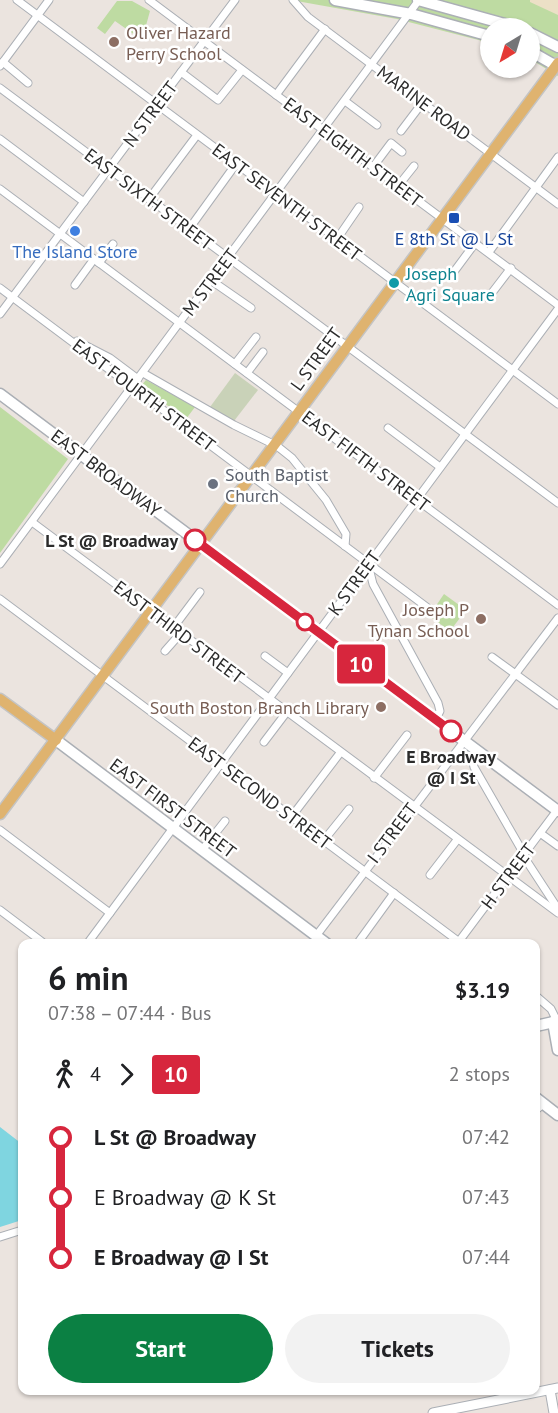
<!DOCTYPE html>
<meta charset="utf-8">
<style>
body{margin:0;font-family:"PT Sans",sans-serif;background:#f2f2f2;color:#202124;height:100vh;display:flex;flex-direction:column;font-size:22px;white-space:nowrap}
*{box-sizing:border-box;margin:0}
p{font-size:20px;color:#757577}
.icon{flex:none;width:33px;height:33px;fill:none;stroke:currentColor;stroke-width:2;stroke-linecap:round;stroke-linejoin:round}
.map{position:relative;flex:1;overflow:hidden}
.details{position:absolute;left:18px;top:939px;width:522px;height:456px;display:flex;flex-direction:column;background:#fff;border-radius:12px;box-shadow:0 2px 4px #0004}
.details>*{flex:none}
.badge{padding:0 12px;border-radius:4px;font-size:21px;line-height:39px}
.needle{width:39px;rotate:218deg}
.controls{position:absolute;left:480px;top:18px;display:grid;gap:12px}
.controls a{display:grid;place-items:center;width:60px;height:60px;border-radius:50%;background:#fff;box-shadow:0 2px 4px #0004;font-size:30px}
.map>.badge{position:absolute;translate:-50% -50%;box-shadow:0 0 0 3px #fff}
.legs{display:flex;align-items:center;gap:9px;height:66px;padding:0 30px;font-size:20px}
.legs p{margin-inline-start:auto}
.headline{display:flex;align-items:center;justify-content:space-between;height:102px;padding:0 30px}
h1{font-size:33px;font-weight:700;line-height:45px}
.primary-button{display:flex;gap:12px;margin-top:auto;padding:12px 30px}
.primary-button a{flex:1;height:69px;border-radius:36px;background:#0b8043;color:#fff;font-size:24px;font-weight:700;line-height:69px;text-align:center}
.primary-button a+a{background:#f2f2f2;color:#202124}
ul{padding:0 30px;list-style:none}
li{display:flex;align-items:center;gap:21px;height:60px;font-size:22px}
li i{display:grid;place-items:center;width:9px;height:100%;margin:0 8px;background:currentColor}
li i::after{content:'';width:15px;height:15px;margin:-8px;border:4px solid;border-radius:50%;background:#fff}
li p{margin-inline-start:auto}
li:first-child i{background:linear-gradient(#0000 50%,currentColor 0)}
li:last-child i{background:linear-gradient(currentColor 50%,#0000 0)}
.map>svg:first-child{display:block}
.green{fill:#bedba2}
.sand{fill:#ece0c6}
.cemetery{fill:#c9d2b8}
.water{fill:#7fd5e0}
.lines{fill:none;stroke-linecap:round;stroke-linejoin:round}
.minor-casing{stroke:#abafb5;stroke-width:9}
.tertiary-casing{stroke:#abafb5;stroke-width:11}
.secondary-casing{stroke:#abafb5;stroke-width:13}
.primary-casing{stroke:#c4c4c4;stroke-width:13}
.minor{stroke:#fff;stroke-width:7}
.tertiary{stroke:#fff;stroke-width:9}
.secondary{stroke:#fff;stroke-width:10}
.primary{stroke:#dfb36f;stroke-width:10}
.line-1-casing{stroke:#fff;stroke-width:14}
.line-1{stroke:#d7263d;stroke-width:9}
.education-dot{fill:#8d6e63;stroke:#fff;stroke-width:2}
.transit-dot{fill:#1a4fb4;stroke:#fff;stroke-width:2}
.shop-dot{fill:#3f7fe0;stroke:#fff;stroke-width:2}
.culture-dot{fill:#0f9aa8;stroke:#fff;stroke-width:2}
.worship-dot{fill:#6b7280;stroke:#fff;stroke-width:2}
.stop-1-dot{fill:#fff;stroke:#d7263d;stroke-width:3}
.labels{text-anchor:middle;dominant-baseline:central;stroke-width:5;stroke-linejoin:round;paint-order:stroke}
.education-label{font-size:18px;fill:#785e54;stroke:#fff;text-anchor:end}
.street-label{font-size:18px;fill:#2b2b2b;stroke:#fff}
.transit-label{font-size:18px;fill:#164399;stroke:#fff}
.shop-label{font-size:18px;fill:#366cbe;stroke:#fff}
.culture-label{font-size:18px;fill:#0d838f;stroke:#fff;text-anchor:start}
.worship-label{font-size:18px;fill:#5b616d;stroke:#fff;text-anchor:start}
.stop-label{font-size:18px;font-weight:bold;fill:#2b2b2b;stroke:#fff;text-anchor:end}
</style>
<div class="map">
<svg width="558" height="1413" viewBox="0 0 558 1413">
<rect width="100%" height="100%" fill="#ebe4df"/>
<!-- green -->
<g class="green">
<polygon points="291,0 558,0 558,76 530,59 530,28 490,28 490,43 397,19"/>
<polygon points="117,1 132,1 150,11 142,40 115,21 105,34 97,28"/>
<polygon points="146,380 195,407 186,419 141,386"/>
<polygon points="0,407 68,459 0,553"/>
<polygon points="444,594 466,610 450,631 429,616"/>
</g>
<!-- sand -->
<polygon class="sand" points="530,0 558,0 558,15 530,2"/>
<!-- cemetery -->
<polygon class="cemetery" points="235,373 258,390 234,421 210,407"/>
<!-- water -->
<polygon class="water" points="0,1127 22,1144 22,1220 0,1227"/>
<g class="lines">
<defs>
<g id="minor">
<polyline points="17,0 558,404"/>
<polyline points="149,0 558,305"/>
<polyline points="293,0 308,17 558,204"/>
<polyline points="3,62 28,83"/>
<polyline points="0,66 49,0"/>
<polyline points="181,72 218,100 242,70"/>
<polyline points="0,88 558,503"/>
<polyline points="276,95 325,29"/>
<polyline points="345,101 377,125"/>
<polyline points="401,131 423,102"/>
<polyline points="0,139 84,202"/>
<polyline points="373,167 391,143 402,152"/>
<polyline points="398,186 414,166"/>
<polyline points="0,189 558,605"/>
<polyline points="149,199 197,135"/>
<polyline points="189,229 236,164"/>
<polyline points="337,239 359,207"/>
<polyline points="489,252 558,157"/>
<polyline points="99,263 113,244"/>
<polyline points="453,273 476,242"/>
<polyline points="212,281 251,308"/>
<polyline points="75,285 94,259"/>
<polyline points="0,288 428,608"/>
<polyline points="488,298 511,268"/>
<polyline points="0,314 235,0"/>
<polyline points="77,341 110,358 138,379"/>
<polyline points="235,364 256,337"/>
<polyline points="143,373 234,425 277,446 292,458 326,500 346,534 345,546"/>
<polyline points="247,373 263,352"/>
<polyline points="388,428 440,467"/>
<polyline points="32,522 558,913"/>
<polyline points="0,564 419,0"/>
<polyline points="368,564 373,584 438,703 440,711 436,719"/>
<polyline points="0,599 462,944"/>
<polyline points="173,628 200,592"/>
<polyline points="165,651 180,634"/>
<polyline points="265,656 288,673"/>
<polyline points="492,657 558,705"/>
<polyline points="264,742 286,713"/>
<polyline points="476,749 472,758 474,767 524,854"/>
<polyline points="374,778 407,735"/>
<polyline points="292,816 340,753"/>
<polyline points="0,830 110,913"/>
<polyline points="540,833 558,846"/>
<polyline points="324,840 349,809"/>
<polyline points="202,850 225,821"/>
<polyline points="522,858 528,863 558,909"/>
<polyline points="430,875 457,840"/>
<polyline points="0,910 45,944"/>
<polyline points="316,936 558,618"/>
<polyline points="87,944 558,309"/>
<polyline points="357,944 394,893"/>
<polyline points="457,944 558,809"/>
<polyline points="536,996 551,1009 557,1021"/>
<polyline points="536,1110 543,1104"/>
<polyline points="0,1237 22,1230"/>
</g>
<g id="tertiary">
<polyline points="550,1390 554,1413"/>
<polyline points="433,1413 558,1388"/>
</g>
<g id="secondary">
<polyline points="335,0 411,14 490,36"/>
<polyline points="418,0 519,28"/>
<polyline points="530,33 558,47"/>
<polyline points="530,51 558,67"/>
<polyline points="0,394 558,811"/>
<polyline points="56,740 327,944"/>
<polyline points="553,1022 558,1050"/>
<polyline points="536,1026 558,1021"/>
<polyline points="536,1098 558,1115"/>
</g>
<g id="primary">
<polyline points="0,699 56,740"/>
<polyline points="0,814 558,63"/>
</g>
</defs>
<!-- minor casing -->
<use href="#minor" class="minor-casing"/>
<!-- tertiary casing -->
<use href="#tertiary" class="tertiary-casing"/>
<!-- secondary casing -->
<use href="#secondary" class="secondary-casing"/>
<!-- primary casing -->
<use href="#primary" class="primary-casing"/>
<!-- minor -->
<use href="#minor" class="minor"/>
<!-- tertiary -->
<use href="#tertiary" class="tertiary"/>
<!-- secondary -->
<use href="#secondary" class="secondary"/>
<!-- primary -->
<use href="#primary" class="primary"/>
</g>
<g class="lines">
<defs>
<polyline id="line-1" points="195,540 451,731"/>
</defs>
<!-- line-1 casing -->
<use href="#line-1" class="line-1-casing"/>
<!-- line-1 -->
<use href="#line-1" class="line-1"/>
</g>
<!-- markers -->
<g class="education-dot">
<circle cx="114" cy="42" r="6"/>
<circle cx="481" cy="619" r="6"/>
<circle cx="381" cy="707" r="6"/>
</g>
<rect class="transit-dot" x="448" y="212" width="12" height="12" rx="3"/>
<circle class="shop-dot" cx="75" cy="231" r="6"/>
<circle class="culture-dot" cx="394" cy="283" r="6"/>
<circle class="worship-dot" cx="213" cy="484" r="6"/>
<g class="stop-1-dot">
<circle cx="195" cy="540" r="10"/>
<circle cx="305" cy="622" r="8"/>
<circle cx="451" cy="731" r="10"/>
</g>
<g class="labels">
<!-- education labels -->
<g class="education-label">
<text x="126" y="32" text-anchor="start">Oliver Hazard<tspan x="126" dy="21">Perry School</tspan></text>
<text x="469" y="609">Joseph P<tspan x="469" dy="21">Tynan School</tspan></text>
<text x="369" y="707">South Boston Branch Library</text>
</g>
<!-- street labels -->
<g class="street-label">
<text transform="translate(424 103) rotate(37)">MARINE ROAD</text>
<text transform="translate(150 114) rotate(-53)">N STREET</text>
<text transform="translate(353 152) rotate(37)">EAST EIGHTH STREET</text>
<text transform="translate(149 199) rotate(37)">EAST SIXTH STREET</text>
<text transform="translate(287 202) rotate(37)">EAST SEVENTH STREET</text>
<text transform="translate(210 282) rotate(-53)">M STREET</text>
<text transform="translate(316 359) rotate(-54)">L STREET</text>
<text transform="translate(144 395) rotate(37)">EAST FOURTH STREET</text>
<text transform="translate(366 461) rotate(37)">EAST FIFTH STREET</text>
<text transform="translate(106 473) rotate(37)">EAST BROADWAY</text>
<text transform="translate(354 583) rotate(-54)">K STREET</text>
<text transform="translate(179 632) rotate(37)">EAST THIRD STREET</text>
<text transform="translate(260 793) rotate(37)">EAST SECOND STREET</text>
<text transform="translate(173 808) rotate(37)">EAST FIRST STREET</text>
<text transform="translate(392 833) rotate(-53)">I STREET</text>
<text transform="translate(508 876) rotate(-53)">H STREET</text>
</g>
<!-- transit labels -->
<g class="transit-label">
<text x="454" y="238">E 8th St @ L St</text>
</g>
<!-- shop labels -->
<g class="shop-label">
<text x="75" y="251">The Island Store</text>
</g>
<!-- culture labels -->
<g class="culture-label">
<text x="406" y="273">Joseph<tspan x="406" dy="21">Agri Square</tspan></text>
</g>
<!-- worship labels -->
<g class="worship-label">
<text x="225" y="474">South Baptist<tspan x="225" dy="21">Church</tspan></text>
</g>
<!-- stop labels -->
<g class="stop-label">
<text x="178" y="540">L St @ Broadway</text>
<text x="451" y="756" text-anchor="middle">E Broadway<tspan x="451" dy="21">@ I St</tspan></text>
</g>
</g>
</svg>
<div class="controls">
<a><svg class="needle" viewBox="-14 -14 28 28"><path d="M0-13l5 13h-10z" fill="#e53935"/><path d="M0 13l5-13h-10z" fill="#757577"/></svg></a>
</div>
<b class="badge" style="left:361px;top:664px;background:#d7263d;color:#fff">10</b>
<section class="details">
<div class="headline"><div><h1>6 min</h1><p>07:38 – 07:44 · Bus</p></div><b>$3.19</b></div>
<div class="legs"><svg class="icon" aria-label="walk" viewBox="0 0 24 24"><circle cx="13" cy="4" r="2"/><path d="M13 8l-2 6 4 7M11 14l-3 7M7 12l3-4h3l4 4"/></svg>4<svg class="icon" aria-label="forward" viewBox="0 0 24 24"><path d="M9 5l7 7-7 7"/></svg><b class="badge" style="background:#d7263d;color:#fff">10</b><p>2 stops</p></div>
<ul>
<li><i style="color:#d7263d"></i><b>L St @ Broadway</b><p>07:42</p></li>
<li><i style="color:#d7263d"></i><span>E Broadway @ K St</span><p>07:43</p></li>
<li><i style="color:#d7263d"></i><b>E Broadway @ I St</b><p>07:44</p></li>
</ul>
<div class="primary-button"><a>Start</a><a>Tickets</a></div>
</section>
</div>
